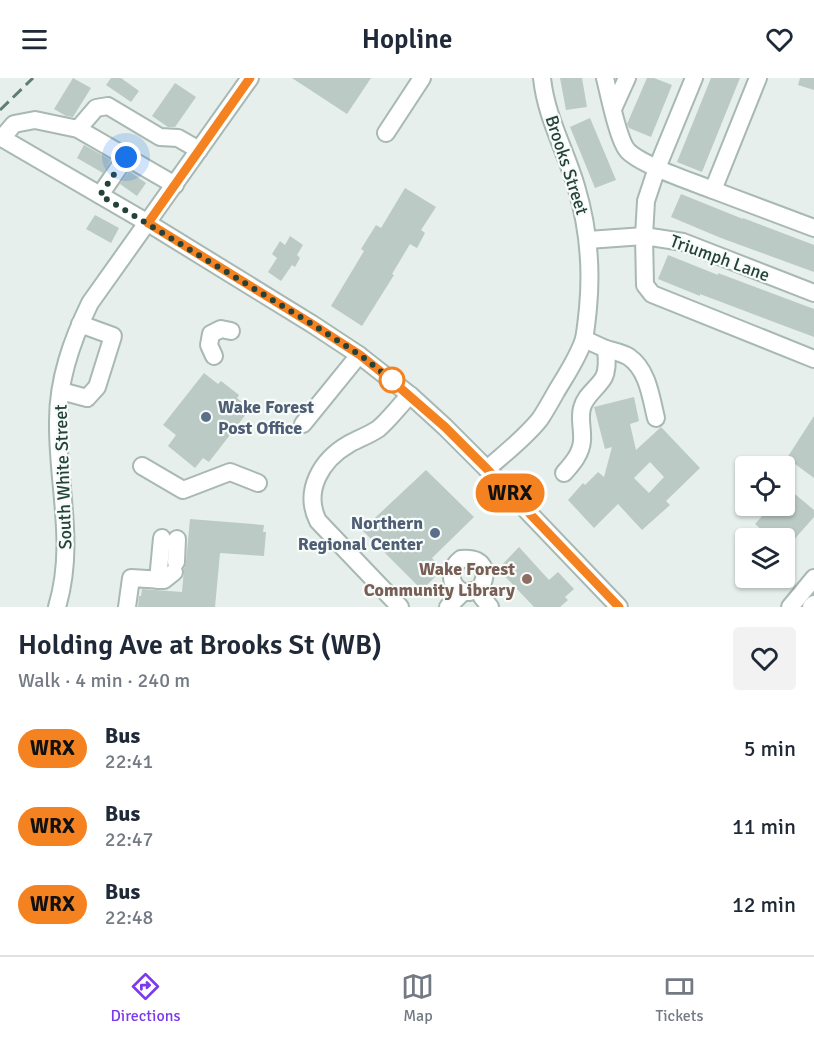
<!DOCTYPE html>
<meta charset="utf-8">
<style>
body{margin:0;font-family:Signika,sans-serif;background:#f2f2f3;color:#1f2937;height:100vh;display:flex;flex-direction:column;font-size:22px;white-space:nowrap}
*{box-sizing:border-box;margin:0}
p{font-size:20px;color:#747a83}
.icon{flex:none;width:33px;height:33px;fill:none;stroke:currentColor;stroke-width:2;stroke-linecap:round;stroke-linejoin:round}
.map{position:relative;height:529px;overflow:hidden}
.sheet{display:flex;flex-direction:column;background:#fff;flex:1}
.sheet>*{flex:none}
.badge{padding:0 12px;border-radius:20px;font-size:21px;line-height:39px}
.controls{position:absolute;left:735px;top:378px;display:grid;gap:12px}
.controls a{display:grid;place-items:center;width:60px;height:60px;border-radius:6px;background:#fff;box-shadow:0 2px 4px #0004;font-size:30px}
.you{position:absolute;width:30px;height:30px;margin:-15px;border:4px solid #fff;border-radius:50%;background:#1a73e8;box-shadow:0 0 0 9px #1a73e833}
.map>.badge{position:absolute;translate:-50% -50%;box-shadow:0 0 0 3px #fff}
.round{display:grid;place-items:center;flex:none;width:63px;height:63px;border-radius:6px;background:#f2f2f3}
.overview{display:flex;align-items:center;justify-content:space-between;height:102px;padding:0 18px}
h1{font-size:28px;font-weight:600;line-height:45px}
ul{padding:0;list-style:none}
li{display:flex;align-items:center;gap:18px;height:78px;padding:0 18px}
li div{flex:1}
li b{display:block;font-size:22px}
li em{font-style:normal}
li .badge{min-width:66px;font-weight:700;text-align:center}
header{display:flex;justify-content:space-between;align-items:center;height:78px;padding:0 18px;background:#fff;font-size:27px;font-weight:600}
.dock{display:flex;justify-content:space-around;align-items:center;height:84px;border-top:2px solid #e0e1e3;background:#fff;font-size:16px;color:#747a83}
.dock a{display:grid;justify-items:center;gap:3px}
.dock .current{color:#7c3aed}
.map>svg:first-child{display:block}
.building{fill:#bbcac4;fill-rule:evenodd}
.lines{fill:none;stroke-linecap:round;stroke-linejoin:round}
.minor-casing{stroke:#a8b8b2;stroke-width:20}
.minor{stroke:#fff;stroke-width:16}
.rail{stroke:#5f7d75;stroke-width:3;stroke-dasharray:12 6;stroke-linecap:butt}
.line-casing{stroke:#fff;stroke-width:14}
.line{stroke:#f58220;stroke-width:9}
.walk{stroke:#24423a;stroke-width:6;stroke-dasharray:0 10.8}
.stop-dot{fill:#fff;stroke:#f58220;stroke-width:3}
.service-dot{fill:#5c6f8a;stroke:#f7fbf9;stroke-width:2}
.education-dot{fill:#8d6e63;stroke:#f7fbf9;stroke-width:2}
.labels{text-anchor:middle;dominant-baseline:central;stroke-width:4.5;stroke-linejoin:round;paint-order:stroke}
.street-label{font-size:18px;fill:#24423a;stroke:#f7fbf9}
.service-label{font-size:18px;font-weight:bold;fill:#4e5e75;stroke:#f7fbf9;text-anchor:start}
.education-label{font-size:18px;font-weight:bold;fill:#785e54;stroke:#f7fbf9;text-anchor:end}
</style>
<header><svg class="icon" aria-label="menu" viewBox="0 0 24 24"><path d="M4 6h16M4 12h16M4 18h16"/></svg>Hopline<svg class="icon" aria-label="heart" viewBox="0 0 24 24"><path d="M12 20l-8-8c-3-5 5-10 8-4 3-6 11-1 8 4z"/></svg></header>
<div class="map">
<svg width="814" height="529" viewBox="0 0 814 529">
<rect width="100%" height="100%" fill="#e6efeb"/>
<!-- building -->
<g class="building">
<polygon points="73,0 91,10 73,39 66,38 54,31"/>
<polygon points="111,0 121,0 139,13 131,24 106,7"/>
<polygon points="292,0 371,0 347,36"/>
<polygon points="560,0 582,0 587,29 566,32"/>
<polygon points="647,0 654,0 672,7 651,59 629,50 627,46"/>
<polygon points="711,0 740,0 702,94 677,84"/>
<polygon points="800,0 814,0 814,12 798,7"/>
<polygon points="175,5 196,19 175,49 168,49 152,38"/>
<polygon points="590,40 616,102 595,110 570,49"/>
<polygon points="84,67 111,82 103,95 77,80"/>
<polygon points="129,93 146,105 137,118 120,106"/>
<polygon points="405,110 436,129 421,152 425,155 417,170 410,166 392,196 394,197 362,248 331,228 364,173 361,171 376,147 381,150"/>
<polygon points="681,116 743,141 743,140 814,167 814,194 721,160 671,139"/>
<polygon points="95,137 119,150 111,165 86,151"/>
<polygon points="290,158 303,167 297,177 300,180 295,189 292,187 281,203 268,194 277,180 272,176 280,163 285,167"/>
<polygon points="668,177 718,197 718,195 814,231 814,259 700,216 700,218 658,201"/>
<polygon points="204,295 218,306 221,303 239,317 237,320 250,331 209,384 203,380 195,390 168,368 176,357 163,347"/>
<path d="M634,319L639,343L630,346L636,372L661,349L700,390L666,423L670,427L642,452L618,426L594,450L568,422L583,405L585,407L598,394L604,399L612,369L605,371L594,329ZM650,384L664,399L649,415L634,400Z"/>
<polygon points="814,338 814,400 787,380"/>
<polygon points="426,392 474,439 432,480 442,491 442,492 422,512 362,452"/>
<polygon points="784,407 814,432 814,439 784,473 784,460 771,460 755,446 771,428 784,428"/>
<polygon points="190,441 264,447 263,454 266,454 264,478 220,475 215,529 138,529 139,518 141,518 142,511 182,514 184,491 186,484"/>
<polygon points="519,469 549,502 558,494 574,511 565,519 568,522 560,529 534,529 498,491"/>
</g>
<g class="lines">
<defs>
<g id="minor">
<path d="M605,0C609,16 618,61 627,72C640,87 693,104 713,112L758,0"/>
<polyline points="694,0 657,90 646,123 644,158 645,207 652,216 814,281"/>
<polyline points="613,31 627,0"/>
<polyline points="78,51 96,30 108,28 160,59 178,60 199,72"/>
<polyline points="386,55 422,0"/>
<polyline points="0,59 148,145 312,246 359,277 410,317 445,349 487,391 619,529"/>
<polyline points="2,60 14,46 35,42 78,51 175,107"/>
<polyline points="713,112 814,150"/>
<polyline points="100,117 126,79"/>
<polyline points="588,162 644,158 683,164 814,215"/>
<path d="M606,271C613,273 623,275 629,279C648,292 651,320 656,340"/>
<polyline points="214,278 209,267 211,256 221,251 231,253"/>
<polyline points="61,313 87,320 97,309 113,258 80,246"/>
<polyline points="303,346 359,277"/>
<polyline points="142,388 183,412 230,394 258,405"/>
<path d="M487,391C505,375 525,360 540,341C546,332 551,323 556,314C566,297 578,280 584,261C586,251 587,240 588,230C592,188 588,148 576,108C565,71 546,39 542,0"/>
<path d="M564,395C572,386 581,376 582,363C583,351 579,341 582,330C585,317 598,310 604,299C608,291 607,280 606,271L584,261"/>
<polyline points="176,484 177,461"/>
<polyline points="158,502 162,460"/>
<polyline points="480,511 482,519 490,529"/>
<path d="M57,529C76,466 57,406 58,343C58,301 72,262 90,225L250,0"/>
<polyline points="127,529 131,500 164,502 174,494"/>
<path d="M400,529L318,443C303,413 321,382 349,366C358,361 369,357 378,351C389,342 399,328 410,317"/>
<path d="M448,529L463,514H469L480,511C490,492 483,479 461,481C449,490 448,507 463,514"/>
<polyline points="790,529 814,500"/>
<polyline points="811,529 814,526"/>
</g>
</defs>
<!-- minor casing -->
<use href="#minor" class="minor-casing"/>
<!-- minor -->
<use href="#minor" class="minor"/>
<!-- rail -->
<polyline class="rail" points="0,32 33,0"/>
</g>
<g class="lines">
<defs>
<polyline id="line" points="250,0 148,145 312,246 360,277 391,302 445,349 487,391 619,529"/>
</defs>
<!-- line casing -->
<use href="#line" class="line-casing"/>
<!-- line -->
<use href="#line" class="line"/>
<!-- walk -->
<polyline class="walk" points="126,79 100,117 312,246 360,277 392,302"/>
</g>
<!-- markers -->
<circle class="stop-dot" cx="392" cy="302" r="12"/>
<g class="service-dot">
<circle cx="206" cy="339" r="6"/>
<circle cx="435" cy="455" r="6"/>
</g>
<circle class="education-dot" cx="527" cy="501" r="6"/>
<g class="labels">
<!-- street labels -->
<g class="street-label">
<text transform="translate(567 87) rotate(72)">Brooks Street</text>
<text transform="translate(720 180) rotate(20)">Triumph Lane</text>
<text transform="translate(63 399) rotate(-92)">South White Street</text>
</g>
<!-- service labels -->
<g class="service-label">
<text x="218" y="329">Wake Forest<tspan x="218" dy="21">Post Office</tspan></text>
<text x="423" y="445" text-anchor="end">Northern<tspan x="423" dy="21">Regional Center</tspan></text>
</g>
<!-- education labels -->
<g class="education-label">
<text x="515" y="491">Wake Forest<tspan x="515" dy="21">Community Library</tspan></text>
</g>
</g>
</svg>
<div class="controls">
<a><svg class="icon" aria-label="locate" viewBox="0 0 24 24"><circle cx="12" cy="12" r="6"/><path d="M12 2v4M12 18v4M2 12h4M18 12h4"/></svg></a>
<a><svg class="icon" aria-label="layers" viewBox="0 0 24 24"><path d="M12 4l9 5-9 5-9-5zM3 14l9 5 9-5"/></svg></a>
</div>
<div class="you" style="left:126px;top:79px"></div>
<b class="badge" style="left:510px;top:415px;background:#f58220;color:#111">WRX</b>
</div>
<section class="sheet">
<div class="overview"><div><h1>Holding Ave at Brooks St (WB)</h1><p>Walk · 4 min · 240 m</p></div><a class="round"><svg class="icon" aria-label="heart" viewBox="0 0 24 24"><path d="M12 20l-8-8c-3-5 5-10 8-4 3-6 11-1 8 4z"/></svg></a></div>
<ul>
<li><span class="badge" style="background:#f58220;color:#111">WRX</span><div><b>Bus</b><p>22:41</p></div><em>5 min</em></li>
<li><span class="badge" style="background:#f58220;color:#111">WRX</span><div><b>Bus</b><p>22:47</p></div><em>11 min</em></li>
<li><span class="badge" style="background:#f58220;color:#111">WRX</span><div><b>Bus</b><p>22:48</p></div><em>12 min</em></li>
</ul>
</section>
<nav class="dock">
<a class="current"><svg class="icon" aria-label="directions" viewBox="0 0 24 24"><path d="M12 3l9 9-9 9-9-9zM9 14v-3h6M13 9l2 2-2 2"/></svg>Directions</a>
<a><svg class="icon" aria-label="map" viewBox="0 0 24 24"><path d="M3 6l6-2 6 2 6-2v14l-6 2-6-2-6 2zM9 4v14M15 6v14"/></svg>Map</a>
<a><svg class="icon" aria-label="tickets" viewBox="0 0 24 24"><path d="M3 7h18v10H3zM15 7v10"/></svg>Tickets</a>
</nav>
